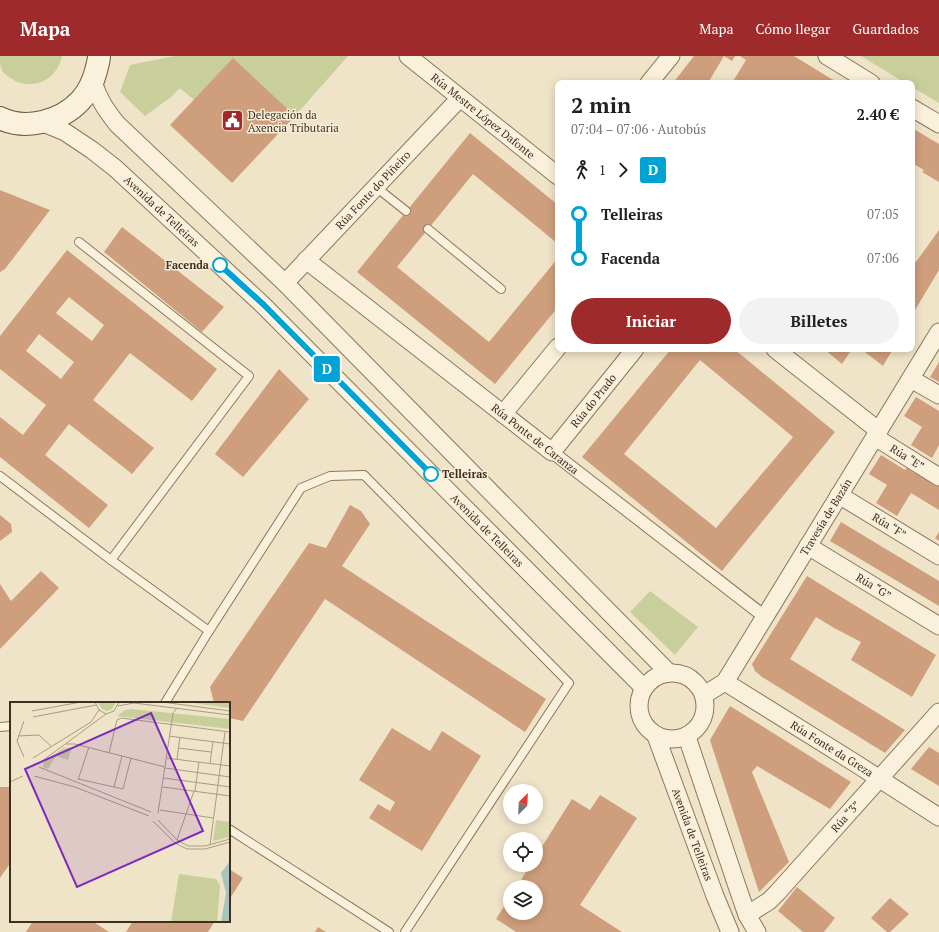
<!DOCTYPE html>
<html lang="es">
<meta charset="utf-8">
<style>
body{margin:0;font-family:"PT Serif",serif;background:#f2f2f2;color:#202124;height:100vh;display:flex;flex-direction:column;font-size:15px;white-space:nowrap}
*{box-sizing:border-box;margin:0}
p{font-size:13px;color:#757577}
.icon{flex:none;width:22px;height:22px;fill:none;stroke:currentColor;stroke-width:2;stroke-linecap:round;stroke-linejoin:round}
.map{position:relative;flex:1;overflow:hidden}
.details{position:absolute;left:555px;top:24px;width:360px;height:272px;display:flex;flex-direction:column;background:#fff;border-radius:8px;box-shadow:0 2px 10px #0003}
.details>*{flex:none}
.badge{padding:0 8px;border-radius:3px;font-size:14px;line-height:26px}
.needle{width:26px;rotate:24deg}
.fabs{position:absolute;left:503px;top:728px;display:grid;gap:8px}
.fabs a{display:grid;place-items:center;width:40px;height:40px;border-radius:50%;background:#fff;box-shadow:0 2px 10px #0003;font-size:20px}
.map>.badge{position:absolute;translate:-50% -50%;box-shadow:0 0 0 2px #fff}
.legs{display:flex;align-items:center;gap:6px;height:44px;padding:0 16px;font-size:13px}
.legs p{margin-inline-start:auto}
.overview{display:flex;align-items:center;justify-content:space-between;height:68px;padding:0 16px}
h1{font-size:22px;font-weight:700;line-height:30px}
.action{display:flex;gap:8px;margin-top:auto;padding:8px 16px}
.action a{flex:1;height:46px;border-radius:24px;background:#9e2a2b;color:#fff;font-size:16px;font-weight:700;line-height:46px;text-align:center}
.action a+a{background:#f2f2f2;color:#202124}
ul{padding:0 16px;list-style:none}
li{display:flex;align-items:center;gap:14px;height:44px;font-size:15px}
li i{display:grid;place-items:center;width:6px;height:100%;margin:0 5px;background:currentColor}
li i::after{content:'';width:10px;height:10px;margin:-5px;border:3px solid;border-radius:50%;background:#fff}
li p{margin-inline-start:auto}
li:first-child i{background:linear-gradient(#0000 50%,currentColor 0)}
li:last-child i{background:linear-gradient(currentColor 50%,#0000 0)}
header{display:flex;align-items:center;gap:24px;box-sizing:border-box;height:56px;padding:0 20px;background:#9e2a2b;color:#fff}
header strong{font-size:19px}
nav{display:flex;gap:22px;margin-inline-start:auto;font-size:14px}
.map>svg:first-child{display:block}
.green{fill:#c9cf9b}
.building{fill:#cf9f7d;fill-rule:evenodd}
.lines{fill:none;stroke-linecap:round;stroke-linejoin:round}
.service-casing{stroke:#8d765c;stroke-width:10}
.pedestrian-casing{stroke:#8d765c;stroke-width:14}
.minor-casing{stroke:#8d765c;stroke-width:19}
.secondary-casing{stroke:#6f573f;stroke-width:24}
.service{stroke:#faf1dc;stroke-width:8}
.pedestrian{stroke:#faf1dc;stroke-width:12}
.minor{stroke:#faf1dc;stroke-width:17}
.secondary{stroke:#faf1dc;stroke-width:22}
.line-1-casing{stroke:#fff;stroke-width:9}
.line-1{stroke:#00a3d4;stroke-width:6}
.stop-1-dot{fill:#fff;stroke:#00a3d4;stroke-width:2}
.labels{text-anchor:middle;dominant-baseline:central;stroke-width:3;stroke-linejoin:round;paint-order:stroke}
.poi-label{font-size:11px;fill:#3d2e20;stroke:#f7eed8;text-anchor:start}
.street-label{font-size:11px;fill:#3d2e20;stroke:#f7eed8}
.stop-label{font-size:11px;font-weight:bold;fill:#3d2e20;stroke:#f7eed8;text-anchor:end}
.inset-road{fill:none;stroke:#a89b85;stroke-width:1}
.view{fill:#7b2cbf;fill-opacity:0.15;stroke:#7b2cbf;stroke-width:2}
.inset-edge{fill:none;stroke:#3d2e20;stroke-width:2}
</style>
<header>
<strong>Mapa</strong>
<nav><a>Mapa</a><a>Cómo llegar</a><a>Guardados</a></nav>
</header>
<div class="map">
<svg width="939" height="876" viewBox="0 0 939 876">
<rect width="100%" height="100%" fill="#f0e4c8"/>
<!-- green -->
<g class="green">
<path d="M0,0H62C57,25 30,37 9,21C6,19 2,16 1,12C0,9 0,4 0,0Z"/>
<polygon points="175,0 348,0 295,60 194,44 180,32 171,41 145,60 120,36 130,9"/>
<polygon points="861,0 939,0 939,47 912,31 912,27 905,27"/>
<polygon points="650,535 698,571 675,599 630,556"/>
</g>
<!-- building -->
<g class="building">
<polygon points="694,0 735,0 732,5 724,0 708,27 673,27"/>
<polygon points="740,0 794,0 838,27 732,27 746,4"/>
<polygon points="233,2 295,60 232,127 170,69"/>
<polygon points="912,72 939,88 939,126 922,116 924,114 912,107"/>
<polygon points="470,77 558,149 558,188 473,118 397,211 489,286 558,202 558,251 495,328 357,216"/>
<polygon points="0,134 50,154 5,213 0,216"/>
<polygon points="122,171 224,251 202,276 104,196"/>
<polygon points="939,174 939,214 912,259 912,203 916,206"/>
<path d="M67,194L217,313L192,345L130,297L93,344L154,392L132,418L69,368L45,399L108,449L89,472L0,401V361L23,379L46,349L0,313V280ZM69,241L104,269L92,285L56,257ZM39,278L74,306L61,323L26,295Z"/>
<path d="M671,293H734L835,376L722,515L582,401ZM700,304L793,381L716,472L624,398Z"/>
<polygon points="824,293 852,293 842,308"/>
<polygon points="861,293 893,293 883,310"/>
<polygon points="939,306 939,326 930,321"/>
<polygon points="279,313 309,343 243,421 215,398"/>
<polygon points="916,341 939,355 939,389 932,402 911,389 922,371 904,360"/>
<polygon points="881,399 905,414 907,412 914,417 915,415 939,429 939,454 911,437 897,460 876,447 887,429 869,418"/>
<polygon points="350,449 361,455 370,468 342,510 546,643 525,676 325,543 243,665 229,662 229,647 214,647 210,631 309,487 326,492"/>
<polygon points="0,459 11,468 12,476 0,485"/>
<polygon points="841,466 939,525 939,550 830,485"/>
<polygon points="939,476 939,485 935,482"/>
<polygon points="41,515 59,532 0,593 0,528 11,545"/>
<polygon points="807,520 936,599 912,641 851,604 861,586 834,572 816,561 790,603 905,674 885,697 762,621 755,615 752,608"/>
<polygon points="730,650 851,726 830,753 757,710 752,716 789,806 759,836 710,684"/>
<polygon points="392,672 430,695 442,675 481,700 422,795 369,762 378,748 390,755 395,746 359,724"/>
<polygon points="929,691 939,697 939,730 911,713"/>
<polygon points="0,731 11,731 11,806 0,822"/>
<polygon points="600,739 637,762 580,849 622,876 516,876 496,863 510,841 510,857 536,857 536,831 517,831 530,809 536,809 536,800 572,743 590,754"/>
<polygon points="229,813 243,822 229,844"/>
<polygon points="797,831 835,862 824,876 803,876 778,855"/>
<polygon points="890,842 909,858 890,876 887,876 871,862"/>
<polygon points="33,865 92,865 109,876 26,876"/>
<polygon points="133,865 215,865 208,876 126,876"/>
<polygon points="318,871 326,876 315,876"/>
</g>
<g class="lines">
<defs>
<g id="service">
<polyline points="376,131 406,155"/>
<polyline points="428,173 501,233"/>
<polyline points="79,186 249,320 111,504"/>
<polyline points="0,420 111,504 209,575"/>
<polyline points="165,647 209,575 301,432 330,420 364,419 569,627 405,876"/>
<polyline points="0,671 11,670"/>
<polyline points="229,773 389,876"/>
</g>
<polyline id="pedestrian" points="552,396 765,561"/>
<g id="minor">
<path id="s1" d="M408,0L558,120"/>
<polyline points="827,0 871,27"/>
<path d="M93,26C99,44 106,54 117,68L285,227L669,617"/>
<polyline points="649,27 671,0"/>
<polyline points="912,52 939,68"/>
<path id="s2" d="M43,67L65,76L92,94L115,112L263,249L644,632"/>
<path id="s3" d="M306,204L552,396L635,293"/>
<path id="s4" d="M285,227L460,42"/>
<polyline points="775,293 879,375"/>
<polyline points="911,323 939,339"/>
<polyline points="503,358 558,291"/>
<path id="s5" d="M875,381L939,421"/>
<path id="s6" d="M839,439L939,500"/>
<path id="s7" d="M808,490L939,570"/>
<circle cx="672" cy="650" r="33"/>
<path id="s8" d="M725,626L855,707L939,761"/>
<path id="s9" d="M704,639L725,626L939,276"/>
<path id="s10" d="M656,680L715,840L730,876"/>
<polyline points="687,681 737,830 747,859 757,876"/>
<path id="s11" d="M747,859L769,845L777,837L939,656"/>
</g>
<path id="secondary" d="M0,62C26,75 61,65 80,45C88,37 93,26 96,15C97,10 99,5 99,0"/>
</defs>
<!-- service casing -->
<use href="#service" class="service-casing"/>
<!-- pedestrian casing -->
<use href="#pedestrian" class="pedestrian-casing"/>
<!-- minor casing -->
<use href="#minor" class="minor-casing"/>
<!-- secondary casing -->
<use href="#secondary" class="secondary-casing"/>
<!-- service -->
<use href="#service" class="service"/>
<!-- pedestrian -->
<use href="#pedestrian" class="pedestrian"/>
<!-- minor -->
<use href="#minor" class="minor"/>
<!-- secondary -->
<use href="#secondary" class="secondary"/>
</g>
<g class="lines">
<defs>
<polyline id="line-1" points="220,209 264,249 431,418"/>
</defs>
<!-- line-1 casing -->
<use href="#line-1" class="line-1-casing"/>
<!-- line-1 -->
<use href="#line-1" class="line-1"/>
</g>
<!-- icons -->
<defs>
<symbol id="civic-square" viewBox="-11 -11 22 22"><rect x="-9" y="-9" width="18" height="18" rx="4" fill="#9e2a2b" stroke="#f7eed8"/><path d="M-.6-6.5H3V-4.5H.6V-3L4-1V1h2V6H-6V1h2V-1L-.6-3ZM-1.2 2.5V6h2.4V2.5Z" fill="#fff"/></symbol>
</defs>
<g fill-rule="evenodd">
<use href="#civic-square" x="220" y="52" width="25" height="25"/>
</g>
<!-- markers -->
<g class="stop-1-dot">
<circle cx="220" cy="209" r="7"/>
<circle cx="431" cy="418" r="7"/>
</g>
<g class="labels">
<!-- poi labels -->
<g class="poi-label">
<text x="248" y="59">Delegación da<tspan x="248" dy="13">Axencia Tributaria</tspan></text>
</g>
<!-- street labels -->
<g class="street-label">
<text stroke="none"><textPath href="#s1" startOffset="96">Rúa Mestre López Dafonte</textPath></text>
<text stroke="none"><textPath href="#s4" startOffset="128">Rúa Fonte do Piñeiro</textPath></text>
<text stroke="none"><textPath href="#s2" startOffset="149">Avenida de Telleiras</textPath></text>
<text stroke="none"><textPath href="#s3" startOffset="378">Rúa do Prado</textPath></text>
<text transform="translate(535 383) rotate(38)">Rúa Ponte de Caranza</text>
<text stroke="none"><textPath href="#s5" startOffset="38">Rúa “E”</textPath></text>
<text stroke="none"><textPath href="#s9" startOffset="218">Travesía de Bazán</textPath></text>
<text stroke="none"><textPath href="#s6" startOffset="59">Rúa “F”</textPath></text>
<text stroke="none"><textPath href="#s2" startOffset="605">Avenida de Telleiras</textPath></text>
<text stroke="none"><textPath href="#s7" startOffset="77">Rúa “G”</textPath></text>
<text stroke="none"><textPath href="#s8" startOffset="126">Rúa Fonte da Greza</textPath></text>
<text stroke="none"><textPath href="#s11" startOffset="140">Rúa “3”</textPath></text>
<text stroke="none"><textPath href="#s10" startOffset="105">Avenida de Telleiras</textPath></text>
</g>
<!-- stop labels -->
<g class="stop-label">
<text x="209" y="209">Facenda</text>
<text x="442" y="418" text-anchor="start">Telleiras</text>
</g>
</g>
<!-- overview -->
<g transform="translate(10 646)">
<rect width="220" height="220" fill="#f0e4c8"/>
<path d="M88,0H106L102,7L97,9L92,7ZM175,0H220V6ZM121,7L220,17V27L107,14L115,8ZM62,45L58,58L46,54L38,67L33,65V61L53,46ZM206,118L220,120V135L203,139ZM169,172L206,177L210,184L207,220H161Z" fill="#c9cf9b"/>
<path d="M220,159V220H211L216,191L211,171Z" fill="#a9c4bc"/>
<path class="inset-road" d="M85,0L89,8L96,12L104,9L109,0M152,0L220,9M108,4L124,1L220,13M22,9L71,0M23,15L86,3M14,19L7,39L14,55M8,34L29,33L42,45M159,34L220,42M56,42H65L155,65M168,46L201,50M99,51L107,18L111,16L220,30M23,56L81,20L89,8M156,56L220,64M167,57L170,35M28,62L96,12M200,62L203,39M29,65L141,110M155,66L220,75M24,74L65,85L139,114M154,76L220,85M68,77L113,87L121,56M68,78L79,45M0,80L13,74M104,85L112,54M153,85L220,94M185,89L189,60M150,108L203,116M148,111L163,11L167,6M148,118L167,138L178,144H195L220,137M143,119L165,141L177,147H195L220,140M167,138L184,89M200,143L215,30"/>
<path class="view" d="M141,11L193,129L67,185L15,67Z"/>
<rect width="220" height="220" class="inset-edge"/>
</g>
</svg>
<div class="fabs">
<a><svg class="needle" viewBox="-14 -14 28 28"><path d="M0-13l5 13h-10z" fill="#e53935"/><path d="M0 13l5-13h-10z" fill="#757577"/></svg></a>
<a><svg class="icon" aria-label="locate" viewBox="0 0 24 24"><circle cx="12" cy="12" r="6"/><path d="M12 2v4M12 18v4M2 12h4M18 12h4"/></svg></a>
<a><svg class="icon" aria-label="layers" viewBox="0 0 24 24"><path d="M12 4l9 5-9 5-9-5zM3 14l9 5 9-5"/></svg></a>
</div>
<b class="badge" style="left:327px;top:313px;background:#00a3d4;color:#fff">D</b>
<section class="details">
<div class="overview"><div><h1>2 min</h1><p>07:04 – 07:06 · Autobús</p></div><b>2.40 €</b></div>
<div class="legs"><svg class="icon" aria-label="walk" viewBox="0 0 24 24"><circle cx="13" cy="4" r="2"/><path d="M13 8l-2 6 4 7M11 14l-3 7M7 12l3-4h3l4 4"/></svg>1<svg class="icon" aria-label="forward" viewBox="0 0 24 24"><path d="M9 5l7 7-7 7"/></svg><b class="badge" style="background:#00a3d4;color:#fff">D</b></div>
<ul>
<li><i style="color:#00a3d4"></i><b>Telleiras</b><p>07:05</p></li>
<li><i style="color:#00a3d4"></i><b>Facenda</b><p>07:06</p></li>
</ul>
<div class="action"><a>Iniciar</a><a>Billetes</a></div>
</section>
</div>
